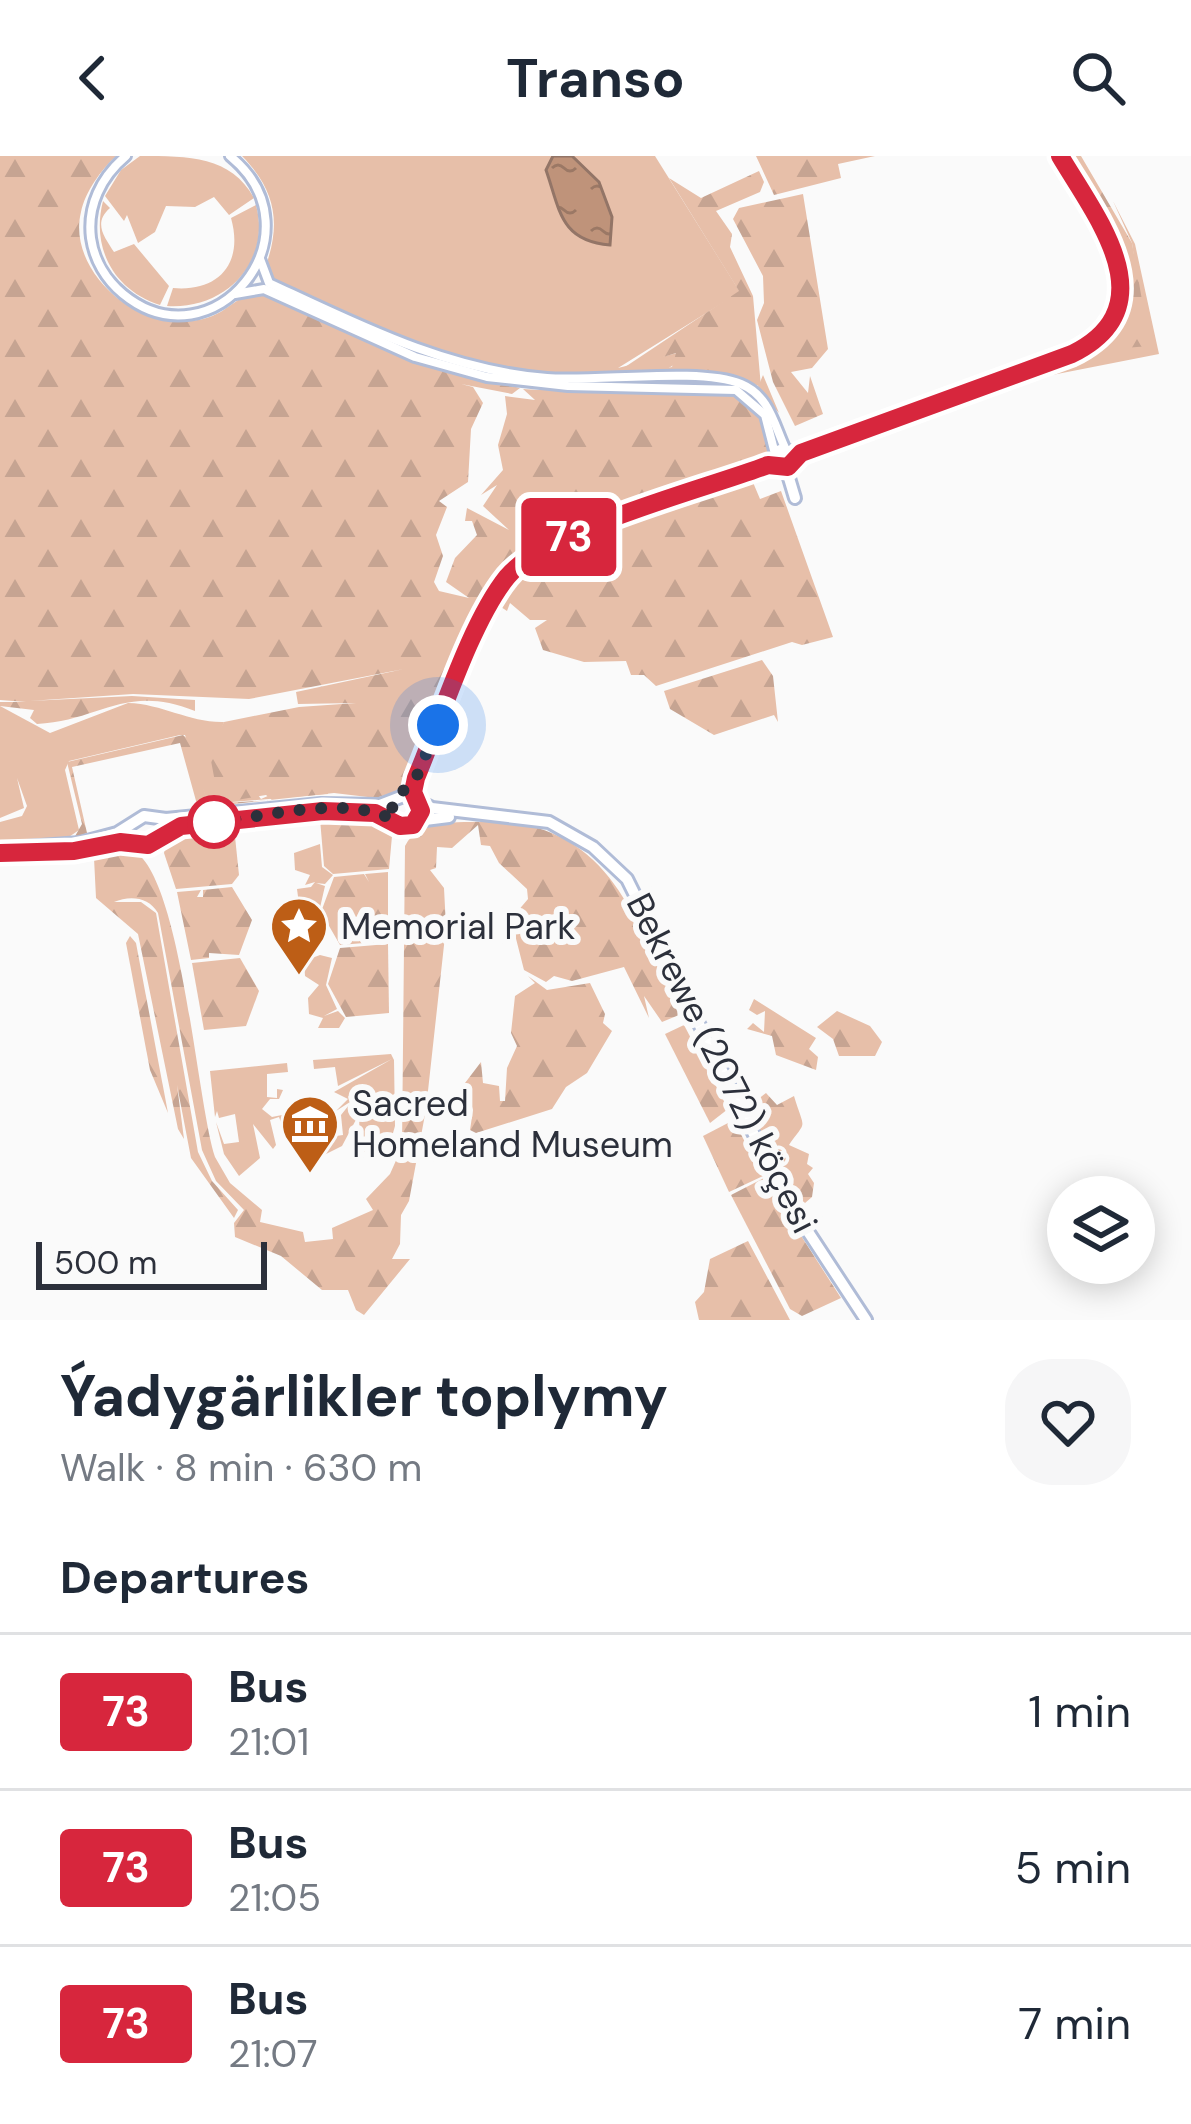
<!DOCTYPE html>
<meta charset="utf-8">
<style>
body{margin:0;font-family:"DM Sans",sans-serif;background:#f6f6f7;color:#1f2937;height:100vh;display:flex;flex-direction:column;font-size:45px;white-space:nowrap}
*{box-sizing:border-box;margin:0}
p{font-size:39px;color:#747a83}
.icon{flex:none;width:66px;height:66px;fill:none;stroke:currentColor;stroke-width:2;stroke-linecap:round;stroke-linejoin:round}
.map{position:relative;height:1164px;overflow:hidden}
.panel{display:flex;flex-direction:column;background:#fff;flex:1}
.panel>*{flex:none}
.badge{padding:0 24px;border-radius:9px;font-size:42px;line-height:78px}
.fabs{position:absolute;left:1047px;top:1020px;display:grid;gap:24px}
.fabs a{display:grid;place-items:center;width:108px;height:108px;border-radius:50%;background:#fff;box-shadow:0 6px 30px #0003;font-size:60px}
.scale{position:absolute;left:36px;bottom:30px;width:231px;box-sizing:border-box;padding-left:12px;border:6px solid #2c303b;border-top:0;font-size:33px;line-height:42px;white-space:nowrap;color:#2c303b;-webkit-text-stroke:9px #fafafa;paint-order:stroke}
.you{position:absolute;width:60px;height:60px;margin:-30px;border:9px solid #fff;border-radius:50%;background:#1a73e8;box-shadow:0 0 0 18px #1a73e833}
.map>.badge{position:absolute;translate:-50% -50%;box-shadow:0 0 0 6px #fff}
h2{padding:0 60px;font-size:45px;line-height:108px}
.round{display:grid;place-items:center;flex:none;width:126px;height:126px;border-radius:48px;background:#f6f6f7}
.summary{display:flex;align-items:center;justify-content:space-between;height:204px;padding:0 60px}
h1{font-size:57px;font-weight:700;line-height:90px}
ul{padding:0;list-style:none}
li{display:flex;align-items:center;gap:36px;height:156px;padding:0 60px;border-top:3px solid #e0e1e3}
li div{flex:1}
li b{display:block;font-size:45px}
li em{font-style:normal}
li .badge{min-width:132px;font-weight:700;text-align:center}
header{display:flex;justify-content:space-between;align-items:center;height:156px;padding:0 60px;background:#fff;font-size:54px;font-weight:700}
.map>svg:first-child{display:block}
.grass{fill:#e7bfa9}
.forest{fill:url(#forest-firs)}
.water{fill:url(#water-ripples);stroke:#937567;stroke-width:3}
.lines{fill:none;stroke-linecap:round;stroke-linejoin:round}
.minor-casing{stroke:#b0bcd7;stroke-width:14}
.major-casing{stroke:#b0bcd7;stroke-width:16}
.minor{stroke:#fff;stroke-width:8}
.major{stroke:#fff;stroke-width:10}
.line-casing{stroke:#fff;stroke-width:27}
.line{stroke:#d7263d;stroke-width:18}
.walk{stroke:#2c303b;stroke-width:12;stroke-dasharray:0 21.6}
.stop-dot{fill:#fff;stroke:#d7263d;stroke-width:6}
.labels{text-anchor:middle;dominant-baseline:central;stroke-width:12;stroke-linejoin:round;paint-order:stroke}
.poi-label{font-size:36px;fill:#2c303b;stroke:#fafafa;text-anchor:start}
.street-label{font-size:36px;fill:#2c303b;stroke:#fafafa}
</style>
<header><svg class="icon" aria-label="back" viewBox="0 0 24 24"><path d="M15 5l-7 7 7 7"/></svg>Transo<svg class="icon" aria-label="search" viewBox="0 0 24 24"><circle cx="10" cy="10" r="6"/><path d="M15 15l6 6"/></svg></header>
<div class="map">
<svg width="1191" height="1164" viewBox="0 0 1191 1164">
<defs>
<pattern id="forest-firs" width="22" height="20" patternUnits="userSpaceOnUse" patternTransform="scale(3)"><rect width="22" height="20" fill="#e7bfa9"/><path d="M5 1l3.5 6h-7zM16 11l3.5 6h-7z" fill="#c6a492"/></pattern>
<pattern id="water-ripples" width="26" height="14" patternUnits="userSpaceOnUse" patternTransform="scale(3)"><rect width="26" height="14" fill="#bf937a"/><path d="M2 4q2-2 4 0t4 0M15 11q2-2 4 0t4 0" fill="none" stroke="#9b7865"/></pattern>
</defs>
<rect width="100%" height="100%" fill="#fafafa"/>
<!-- grass -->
<g class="grass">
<path d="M140,0C189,0 231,0 254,42L229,59L214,41L195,51L166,50L155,76L138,87L127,59L124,65L105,40L121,14Z"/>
<path d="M242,0H655L740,136L618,212L677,197V207L662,216L731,219L758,231L763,219L779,257L757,232L731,221C660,214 588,225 517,215C430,203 351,160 272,124L265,112C282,66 275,34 242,0Z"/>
<path d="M1066,0C1102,61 1137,95 1115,168L1130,134L1111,192L1138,132L1132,87L1113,45L1135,88L1159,198L1047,220L1045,214L1103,180L1124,130L1115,85Z"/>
<path d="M103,45L110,52C93,67 104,80 114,96L134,88L169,130L160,149C113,134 91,91 103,45Z"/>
<path d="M256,49C272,107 224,154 167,150L173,132C218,136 244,108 231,62Z"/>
<path d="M128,547C163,548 190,567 224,566L217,584L261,643L326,614L328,638L208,648L185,579H180L69,605L65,614L79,674L66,683L0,686V666L22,660L27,650L17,622L24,652L0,662V550L50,577Z"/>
<polygon points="320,688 322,711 333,719 325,728 316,727 325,730 319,756 299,748 297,733 311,731 315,726 305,729 310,719 295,714 294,697"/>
<polygon points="320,799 332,802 326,829 337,853 324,860 338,855 345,862 339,872 318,872 323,862 309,858 308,842 319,829 305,820 304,805"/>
<polygon points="391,898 394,904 395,970 385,1005 360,993 359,958 342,990 312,1005 311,996 322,982 343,979 341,959 353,944 348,940 350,946 336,955 348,943 334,936 392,903 338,930 335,911 314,913 313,904"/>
<polygon points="287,907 288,916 267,918 267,941 277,942 277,933 283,934 279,943 270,943 262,953 272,961 282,959 287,967 283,972 279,961 270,964 276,989 273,993 253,968 260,1002 239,1020 224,998 216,966 224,988 239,986 235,958 219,962 217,955 215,961 210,915"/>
</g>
<!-- forest -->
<g class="forest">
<path d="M0,0H116C101,14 85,36 81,56C68,109 125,164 175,165C229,167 224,142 261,136L411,204L520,232L512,238L461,228L473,231L483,247L471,273L468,326L439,345L447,351L436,379L443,400L434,426L439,435L469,442L446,426L455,402L477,379L472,365H465L467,352L509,374L483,350L497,329L481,339L503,314L498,289L507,258L505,240L535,244L523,233C556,236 729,234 741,241C760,252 770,277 769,298L550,381L511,407L485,442L410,620L395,636L376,642L334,637L198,652L180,587L72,611L87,677L74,682L82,668L67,606L183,579L190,585L208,648L272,644L266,639L225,646L218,642L209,594L224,566L299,551L356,547L298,548L296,536L404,513L249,543L133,538L29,545L132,540L195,544V555C125,527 100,565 37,568L30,562L34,554L0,550V546H26L0,544Z"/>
<polygon points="756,0 875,0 838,8 841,22 774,39"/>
<path d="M1068,0H1081L1132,87L1150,190L1111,193C1109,174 1129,159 1129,139C1130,89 1093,43 1068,0Z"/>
<polygon points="759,15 764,26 760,36 716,55 732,78 730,91 753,140 761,231 731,219 643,216 672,211 676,197 619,215 739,135 669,22 701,42"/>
<polygon points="803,38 828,193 812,212 791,216 808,237 810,220 823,258 795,270 773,226 757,164 764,147 763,120 733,63 739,52"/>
<polygon points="752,324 760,343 781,335 833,481 802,489 792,486 656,530 644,519 631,519 626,505 584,506 543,494 535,472 547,464 530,464 510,447 507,455 501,451 514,425 548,398"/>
<polygon points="762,504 773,520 778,566 774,559 714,579 670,553 664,535"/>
<polygon points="320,663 387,668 392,680 389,713 333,718 324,710"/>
<path d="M495,665C614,671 637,769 679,859L662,866L644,840L649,862L624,811L572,825L554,820L546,826L524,814L511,763L528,743L527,733L499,707L490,690L481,689L478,669L452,692L437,691L436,712L430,714L444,732L446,771L426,953L409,1045L401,1059L400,1088L392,1103H410L364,1159L356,1154L348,1134H322L281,1100L235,1081L234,1067L244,1054L216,1025L202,994L158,757C149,741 130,739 114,746H141L156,757L198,996L212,1025L238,1054L234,1062L191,1002L177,929L184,983L178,973L138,778L96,742L94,702L130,693C181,711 196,943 215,1001L230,1027L262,1054L260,1066L303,1076L305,1086L333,1083L332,1072L373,1054L366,1043L390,1018L402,991L405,690C420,660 465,668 495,665Z"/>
<polygon points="234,671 239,719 232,728 176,733 164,697 167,683"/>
<polygon points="388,716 388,785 340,789 321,756 334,721 364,718 369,726 365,718"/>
<polygon points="232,731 252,764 239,799 209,797 209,802 191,804 177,736 201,734 197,741 203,741 203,734"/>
<polygon points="130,780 136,787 168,957 150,914 126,787"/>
<polygon points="388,788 389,857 346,861 328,828 340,792"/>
<polygon points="240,802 259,835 246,870 204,874 192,807"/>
<polygon points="528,820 547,834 590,827 605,858 603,867 612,875 587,917 566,931 552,953 476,977 470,974 473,954 465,927 481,906 483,927 499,930 500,945 505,945 507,912 517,890 511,877 515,840 535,827"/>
<polygon points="754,843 816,882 809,893 818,901 816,914 776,899 772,880 747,873 753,867 764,876 765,855 757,859 749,854"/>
<polygon points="837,855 870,870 882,886 875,900 839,900 833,883 817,871"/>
<polygon points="684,869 728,953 710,967 665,878"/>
<path d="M766,937L777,949L794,940C805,976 807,963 789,989L809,998L807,1008L813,1012L808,1018L814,1027L812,1041L805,1047L788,1032L748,951Z"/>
<polygon points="728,967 736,969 763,1020 729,1036 703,980"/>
<polygon points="764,1022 841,1142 802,1160 790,1153 731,1039"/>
<polygon points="748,1085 790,1164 699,1164 695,1146 704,1136 710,1103"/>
</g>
<!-- water -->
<path class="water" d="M553,0H572L599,26L612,61L610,89C560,85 560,54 546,14Z"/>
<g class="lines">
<defs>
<g id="minor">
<path d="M126,0C101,21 87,50 91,82C94,104 106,124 123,138C213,212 324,77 230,0"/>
<path d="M260,103L269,127C359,169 447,214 547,222C596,226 701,211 741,228C770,240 774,269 786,294"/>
<polyline points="235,138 264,133 415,201 487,221 568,230 736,234 765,259 775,298"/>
</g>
<g id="major">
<path d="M801,297L1063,202C1172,158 1099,64 1060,0"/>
<polyline points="786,312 795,342"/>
<path d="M403,639L416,622C445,553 480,421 550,388L768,309L780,294L801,297L792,304"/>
<polyline points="417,665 449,661"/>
<polyline points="0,693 80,687 117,677 144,660 166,663 321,648 380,649 406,639 432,652 549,666 593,691 627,723 784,1039 866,1164"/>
<polyline points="67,696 120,686 148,689 181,670 323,655 375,657 405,671 421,659"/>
</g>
</defs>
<!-- minor casing -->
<use href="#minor" class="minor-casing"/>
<!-- major casing -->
<use href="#major" class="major-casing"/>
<!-- minor -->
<use href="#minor" class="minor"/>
<!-- major -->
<use href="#major" class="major"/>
</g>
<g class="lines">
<defs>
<path id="line" d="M0,697L74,695L120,686L148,689L181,670L323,655L375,657L400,670L413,669L421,655L413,636L416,622C440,565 470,467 507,421C546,373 705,333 768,309L788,311L801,297L1072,198C1169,150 1096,61 1060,0"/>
</defs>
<!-- line casing -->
<use href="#line" class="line-casing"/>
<!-- line -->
<use href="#line" class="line"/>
<!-- walk -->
<path class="walk" d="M214,666C264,661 347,638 393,664L392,646L416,622L438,569"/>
</g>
<!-- icons -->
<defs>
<symbol id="sight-pin" viewBox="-11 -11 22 30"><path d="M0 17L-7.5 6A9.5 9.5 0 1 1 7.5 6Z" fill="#bd5e16" stroke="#fafafa"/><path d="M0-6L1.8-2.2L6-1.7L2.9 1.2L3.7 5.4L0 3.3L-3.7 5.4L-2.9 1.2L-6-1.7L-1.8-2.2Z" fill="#fff"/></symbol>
<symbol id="museum-pin" viewBox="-11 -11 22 30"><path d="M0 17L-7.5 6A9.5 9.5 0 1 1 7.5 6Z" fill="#bd5e16" stroke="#fafafa"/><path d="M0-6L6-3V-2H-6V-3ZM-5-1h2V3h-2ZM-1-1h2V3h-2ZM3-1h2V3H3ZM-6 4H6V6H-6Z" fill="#fff"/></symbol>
</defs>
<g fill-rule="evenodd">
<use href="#sight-pin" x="266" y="737" width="66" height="90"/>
<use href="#museum-pin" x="277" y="935" width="66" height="90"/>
</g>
<!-- markers -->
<circle class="stop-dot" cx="214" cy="666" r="24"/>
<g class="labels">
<!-- poi labels -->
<g class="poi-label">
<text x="341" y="770">Memorial Park</text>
<text x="352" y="947">Sacred<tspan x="352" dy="41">Homeland Museum</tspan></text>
</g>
<!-- street labels -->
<g class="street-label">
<text transform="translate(722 907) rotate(63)">Bekrewe (2072) köçesi</text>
</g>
</g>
</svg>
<div class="fabs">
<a><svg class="icon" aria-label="layers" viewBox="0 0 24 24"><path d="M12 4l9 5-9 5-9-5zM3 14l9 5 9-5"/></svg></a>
</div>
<div class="scale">500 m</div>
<div class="you" style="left:438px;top:569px"></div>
<b class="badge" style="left:569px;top:381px;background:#d7263d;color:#fff">73</b>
</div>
<section class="panel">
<div class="summary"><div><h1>Ýadygärlikler toplymy</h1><p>Walk · 8 min · 630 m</p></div><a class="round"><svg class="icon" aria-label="heart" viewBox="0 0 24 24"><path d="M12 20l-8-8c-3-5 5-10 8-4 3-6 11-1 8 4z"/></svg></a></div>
<h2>Departures</h2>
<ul>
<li><span class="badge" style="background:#d7263d;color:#fff">73</span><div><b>Bus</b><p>21:01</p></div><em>1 min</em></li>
<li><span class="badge" style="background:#d7263d;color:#fff">73</span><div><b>Bus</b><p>21:05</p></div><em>5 min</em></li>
<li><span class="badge" style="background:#d7263d;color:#fff">73</span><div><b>Bus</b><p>21:07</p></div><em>7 min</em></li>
</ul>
</section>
